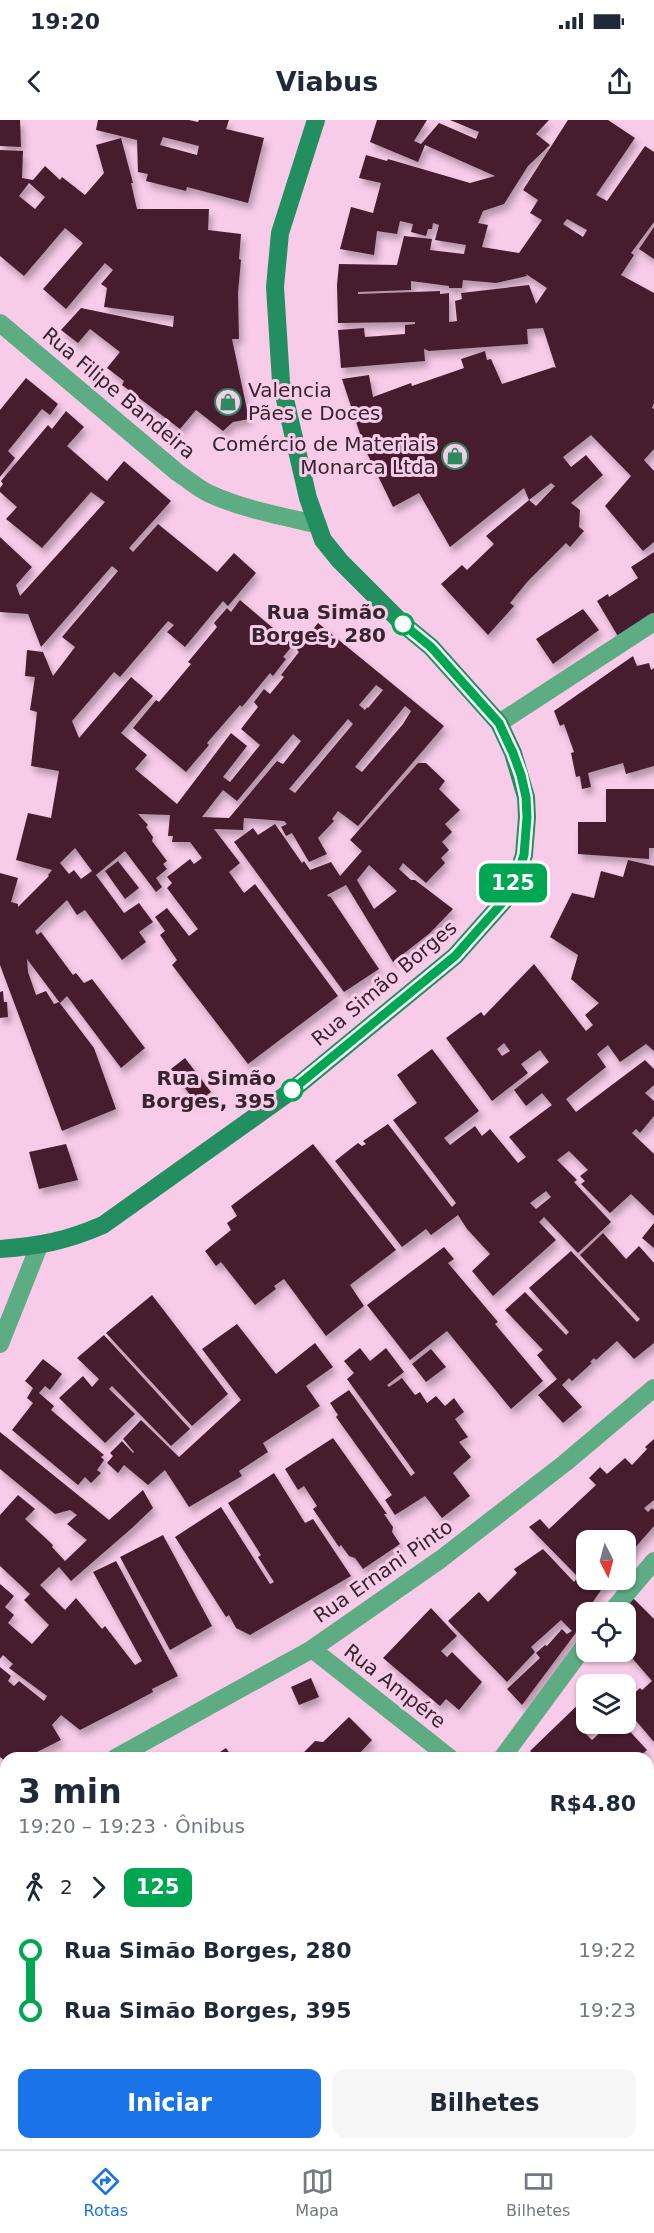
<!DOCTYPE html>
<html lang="pt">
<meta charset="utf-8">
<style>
body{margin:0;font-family:"DejaVu Sans",sans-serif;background:#f6f6f7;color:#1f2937;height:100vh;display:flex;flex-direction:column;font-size:22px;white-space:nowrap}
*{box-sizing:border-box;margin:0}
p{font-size:20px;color:#747a83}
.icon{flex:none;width:33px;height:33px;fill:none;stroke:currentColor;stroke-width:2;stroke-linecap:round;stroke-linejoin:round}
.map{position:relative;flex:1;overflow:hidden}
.details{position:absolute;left:0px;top:1632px;width:654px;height:398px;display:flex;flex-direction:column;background:#fff;border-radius:18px 18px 0 0;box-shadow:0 2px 4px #0004}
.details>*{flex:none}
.badge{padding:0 12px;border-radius:9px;font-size:21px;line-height:39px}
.needle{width:39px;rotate:174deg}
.controls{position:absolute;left:576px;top:1410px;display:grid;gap:12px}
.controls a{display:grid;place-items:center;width:60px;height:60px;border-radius:12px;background:#fff;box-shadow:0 2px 4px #0004;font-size:30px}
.map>.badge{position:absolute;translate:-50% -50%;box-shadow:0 0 0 3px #fff}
.legs{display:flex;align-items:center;gap:9px;height:66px;padding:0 18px;font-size:20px}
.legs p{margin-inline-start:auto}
.summary{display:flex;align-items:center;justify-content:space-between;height:102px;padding:0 18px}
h1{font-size:33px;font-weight:800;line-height:45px}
.primary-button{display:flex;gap:12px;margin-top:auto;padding:12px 18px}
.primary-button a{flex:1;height:69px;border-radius:12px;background:#1a73e8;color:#fff;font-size:24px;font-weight:800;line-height:69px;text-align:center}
.primary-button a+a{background:#f6f6f7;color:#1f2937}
ul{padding:0 18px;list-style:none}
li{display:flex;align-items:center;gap:21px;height:60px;font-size:22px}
li i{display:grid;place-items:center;width:9px;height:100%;margin:0 8px;background:currentColor}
li i::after{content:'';width:15px;height:15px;margin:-8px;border:4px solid;border-radius:50%;background:#fff}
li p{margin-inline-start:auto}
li:first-child i{background:linear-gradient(#0000 50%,currentColor 0)}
li:last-child i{background:linear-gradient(currentColor 50%,#0000 0)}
.status{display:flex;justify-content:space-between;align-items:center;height:42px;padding:0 30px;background:#fff;direction:ltr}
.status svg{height:16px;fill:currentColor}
header{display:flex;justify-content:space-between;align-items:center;height:78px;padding:0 18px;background:#fff;font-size:27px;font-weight:800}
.tabs{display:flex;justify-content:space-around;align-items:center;height:84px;border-top:2px solid #e0e1e3;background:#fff;font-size:16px;color:#747a83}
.tabs a{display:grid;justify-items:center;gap:3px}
.tabs .selected{color:#1a73e8}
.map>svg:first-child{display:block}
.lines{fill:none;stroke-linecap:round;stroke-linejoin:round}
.stream{stroke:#3193ad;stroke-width:12}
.building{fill:#471f2d;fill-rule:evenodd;filter:url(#shadow)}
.street{stroke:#5eac84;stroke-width:18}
.secondary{stroke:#238f60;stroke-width:18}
.line-1-casing{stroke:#fff;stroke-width:14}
.line-1{stroke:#00a651;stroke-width:9}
.stop-1-dot{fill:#fff;stroke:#00a651;stroke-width:3}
.labels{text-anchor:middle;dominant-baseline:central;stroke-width:6;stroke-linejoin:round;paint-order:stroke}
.poi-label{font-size:20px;fill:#362530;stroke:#f8cbe8;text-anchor:start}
.street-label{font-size:20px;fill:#362530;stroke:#f8cbe8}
.stop-label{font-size:20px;font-weight:bold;fill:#362530;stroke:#f8cbe8;text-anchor:end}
</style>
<div class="status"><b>19:20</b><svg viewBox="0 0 49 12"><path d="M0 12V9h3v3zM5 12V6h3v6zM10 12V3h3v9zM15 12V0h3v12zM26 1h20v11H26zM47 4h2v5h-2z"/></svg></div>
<header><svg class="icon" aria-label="back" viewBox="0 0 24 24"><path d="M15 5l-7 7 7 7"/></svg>Viabus<svg class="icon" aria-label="share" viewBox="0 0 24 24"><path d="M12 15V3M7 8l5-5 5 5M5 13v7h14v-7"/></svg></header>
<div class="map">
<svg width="654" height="2029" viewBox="0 0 654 2029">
<defs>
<filter id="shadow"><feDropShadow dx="3.5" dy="6" stdDeviation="3" flood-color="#0004"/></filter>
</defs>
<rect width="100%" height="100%" fill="#f8cbe8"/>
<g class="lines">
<!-- stream -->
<polyline class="stream" points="85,2029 93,2024"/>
</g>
<!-- building -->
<g class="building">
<polygon points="0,0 20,0 21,27 0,26"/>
<path d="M98,0H189L198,2L199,0H229L226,9L264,18L248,83L187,67L186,71L146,61L148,54L138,52L137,20L96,10ZM163,17L199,26L197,35L160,25Z"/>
<path d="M377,0H427L414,21L421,24L439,3L476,19L479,12L450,0H549L536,14L550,25L528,46L504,84L483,91L478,103L488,105L482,127L519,133L542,100L530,93L538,80L523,70L568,0H608L635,18L596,75L607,81L645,26L654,32V102L631,133L634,135L621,155L654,173V283L652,288L654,289V329L644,340L654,351V422L643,431L605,386L631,356L591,315L563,337L571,347L586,335L603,355L571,383L580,390L579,407L584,411L570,427L566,423L528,461L510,483L514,486L488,515L441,464L462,445L467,450L494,424L486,416L529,380L536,386L555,366L551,363L529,380L524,368L450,427L419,373L393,387L365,329L342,259L369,255L373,277L411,263L412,266L464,248L461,239L485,231L487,240L491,239L502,264L554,247L556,248L543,208L527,209L528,224L429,231L424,229L425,241L341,248L338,210L364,208L365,217L405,214V205L415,204V202L338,203L337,165L339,144L397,145L404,116L432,119L430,130L464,134L466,125L435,120L439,105L433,103L432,109H428L426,116L411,112L413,104L400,101L397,114L377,111L374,135L340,129L351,87L373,93L381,63L359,58L366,35L387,41L388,39L470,63L495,56L425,25L418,42L370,22ZM567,99L587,110L583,117L563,104ZM526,154L547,168L536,184L529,165L461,173L462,179L455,181L457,201L449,202V173L440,174V171L358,174V172L411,170V161L449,166V168H462L463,160L496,163L527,156Z"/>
<path d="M121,18L133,63H131L137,89H209L208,110L241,114L239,139L241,140L238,173L239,219H232L249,299L233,302L223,311L196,290L180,309L122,265L124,261L107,248L120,232L90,209L78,223L61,210L81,188L173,207L174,196L104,187L107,168L101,164L113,150L105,143L66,189L43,169L83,123L65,108L24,156L0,136V30L23,31L22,58L33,60L45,46L60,60L62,57L85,75L104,53L96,25ZM29,63L45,77L35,89L19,76Z"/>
<polygon points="654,107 654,139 639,129"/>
<polygon points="26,258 58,284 50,295 42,289 8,331 15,338 0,357 0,290"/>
<path d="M66,291L84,307L67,326L107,361L124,341L171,381L129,428L133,432L158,404L217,452L234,433L256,453L228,486L223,481L185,527L167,512L174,505L168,501L120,557L114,552L72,601L79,618L131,557L153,576L121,613L147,635L135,649L177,684L231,613L247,626L223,657L230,662L260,625L241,609L258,587L254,582L264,569L270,574L284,557L281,555L299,532L297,530L318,503L444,606L358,706L338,691L332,699L334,701L318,718L327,734L309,742L292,713L286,716L281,707L287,704L284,701L244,698L243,710L214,709L240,743L229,752L244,773L255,764L338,876L248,944L172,845L177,840L160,815L165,811L155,797L167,788L189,816L198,809L167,768L172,763L167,757L190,739L194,744L202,738L190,722H172L173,716H168L170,695L138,694L148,705L146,707L153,717L152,721L167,741L163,744L167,749L156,758L162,767L156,772L125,731L96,755L124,793L139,783L153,802L139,812L146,822L122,840L85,790L77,795L67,780L35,811L37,815L41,812L73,855L76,853L84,863L92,859L145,928L121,948L67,876L60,883L27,839L28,852L36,875L46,871L54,884L59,882L94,928L116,989L62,1011L0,845V753L18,758L11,782L18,784V787L49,756L48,755L52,750L16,740L28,693L51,698L59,651L31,646L37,592L30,590L35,557L25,556L27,530L43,532L53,556L75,527L62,517L118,451L112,446L41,527L28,494L0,492V417L32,447L16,465L20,476L105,382L91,372L42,428L6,399L17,387L0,372V368L3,364L1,361L48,305L52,309ZM376,565L383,570L368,588L367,587L365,590L359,585ZM405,586L411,591L403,604L362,652L355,647ZM348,599L353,604L295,673L289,669ZM293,614L301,621L283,644L277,641L229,698L202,697L223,670L237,681ZM75,728L92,751L81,759L74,750L69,754L60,743Z"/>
<polygon points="654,432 654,495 619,518 597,481 608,474 609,477 638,458 631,447"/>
<polygon points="240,480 293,525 283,537 286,539 273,556 270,553 242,587 240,585 207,623 209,625 186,652 133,608 156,580 159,582 191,544 188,542 217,507 214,503 227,488 231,492"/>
<polygon points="583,489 599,510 553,544 536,519"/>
<polygon points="633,536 637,546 649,543 651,550 654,548 654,646 626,654 623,643 588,653 591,667 582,669 580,656 576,657 571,633 574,632 564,604 560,606 554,591"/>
<path d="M418,643H426L445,661L439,669L460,690L445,704L452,712L442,722L449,730L441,738L445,743L426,763L403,743L399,749L411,760H415L453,789L430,813L393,842L346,765L327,775L329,777L330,776L379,849L344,872L234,722L253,708L258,715L275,704L302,743L304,741L310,750L331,742L340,756L362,731L350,720ZM369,745L397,771L374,789L357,760Z"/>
<polygon points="606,669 654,669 654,728 649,728 649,739 578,734 578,702 606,702"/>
<path d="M628,740L654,746V931L646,924L620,942L608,925L597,934L606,947L566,979L576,992L645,940L654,949V965L645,973L654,981V996L640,1013L636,1009L632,1013L654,1034V1096L631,1074L610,1093L581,1064L585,1061L580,1056L588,1050L569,1031L557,1040L577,1060L574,1062L611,1102L578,1133L544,1097L539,1102L556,1120L493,1176L472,1151L490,1134L467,1109L458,1095L431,1115L426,1109L402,1127L335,1041L358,1023L362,1026L366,1024L363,1021L388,1004L452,1087L456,1083L393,1000L417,983L397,955L432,929L479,991L444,1018L450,1025L475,1006L482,1016L490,1009L518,1043L526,1037L509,1017L552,985L542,973L526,986L514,970L549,942L540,930L521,944L528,953L492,981L446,918L481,892L484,896L534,844L586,911L593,905L585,895L599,883L571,859L578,835L550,817L572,773L594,778L601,751L623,757ZM504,923L510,931L502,936L497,929ZM546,1071L551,1077L536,1089L530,1083Z"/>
<polygon points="118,741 139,768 125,779 105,751"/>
<polygon points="3,871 4,882 7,882 8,897 0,898 0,872"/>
<polygon points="185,938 211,972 196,983 171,949"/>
<polygon points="66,1024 78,1060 39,1069 29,1032"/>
<polygon points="313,1024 396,1130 350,1165 364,1186 326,1216 284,1159 274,1166 276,1169 255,1185 221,1142 216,1146 205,1131 231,1110 227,1103 237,1096 231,1086"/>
<polygon points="654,1103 654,1128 642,1118"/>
<polygon points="603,1113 626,1139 639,1126 654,1143 654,1223 634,1239 617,1221 596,1240 594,1238 590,1242 592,1243 572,1261 569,1258 562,1265 582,1287 563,1303 538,1275 557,1259 537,1235 543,1230 505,1190 525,1172 566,1215 569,1212 529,1168 571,1131 637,1202 640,1199 580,1135"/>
<polygon points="444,1127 454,1139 448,1143 498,1202 495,1204 543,1261 511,1289 447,1211 410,1240 367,1185"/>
<polygon points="152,1175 228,1274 192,1306 106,1213"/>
<polygon points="237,1204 276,1254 315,1223 333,1247 306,1266 320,1286 263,1323 268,1332 239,1351 242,1356 189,1387 165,1350 148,1365 124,1345 118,1353 107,1343 113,1336 110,1333 122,1321 133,1333 134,1332 123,1319 141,1300 179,1337 241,1280 202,1229"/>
<polygon points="104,1215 190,1309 171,1326 112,1266 109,1269 135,1294 105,1323 59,1278 83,1256 92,1267 99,1259 77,1238"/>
<polygon points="360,1228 370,1241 386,1228 404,1252 387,1265 389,1267 402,1258 415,1275 420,1272 427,1283 436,1276 445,1286 454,1278 464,1292 455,1299 468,1317 459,1322 471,1337 453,1353 470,1376 442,1398 425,1376 395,1395 385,1380 392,1375 336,1297 338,1295 330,1283 349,1270 411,1356 415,1353 347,1259 354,1253 344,1241"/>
<polygon points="431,1229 446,1247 426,1262 412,1244"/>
<polygon points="43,1239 62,1254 50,1270 45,1266 39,1273 54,1286 51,1290 104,1335 101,1337 104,1340 97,1350 101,1353 91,1363 85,1357 78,1365 12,1310 33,1283 27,1278 33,1268 25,1261"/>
<polygon points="0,1312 109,1400 143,1370 153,1388 132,1408 71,1461 59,1447 40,1465 65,1490 76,1478 102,1509 105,1506 135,1545 142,1541 93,1452 116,1441 178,1556 152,1569 153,1572 127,1586 80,1610 61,1595 52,1605 61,1620 25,1638 6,1638 6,1642 0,1637 0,1547 11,1556 8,1561 14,1566 19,1561 44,1581 47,1576 9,1548 13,1544 3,1535 0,1539 0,1464 14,1476 5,1487 14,1495 8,1503 32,1524 49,1505 24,1480 30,1474 0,1446 0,1395 18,1375 35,1389 25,1399 53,1425 52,1427 65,1441 87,1420 67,1404 77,1395 70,1390 55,1394 0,1349"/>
<polygon points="333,1318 387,1394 384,1394 393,1407 392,1412 400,1424 363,1449 355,1438 349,1436 341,1425 339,1427 313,1389 317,1386 304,1366 298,1370 285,1349"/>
<polygon points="654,1319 654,1380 644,1388 648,1392 652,1388 654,1390 654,1406 626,1438 626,1420 604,1420 595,1412 591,1416 596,1420 586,1420 586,1460 608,1460 588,1489 575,1514 522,1585 507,1569 540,1538 536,1533 545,1525 547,1526 562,1509 567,1514 572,1511 561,1500 531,1527 535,1532 507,1562 448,1501 479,1472 488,1482 517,1453 514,1449 543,1429 574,1462 578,1457 529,1407 540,1399 549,1409 596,1365 589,1358 600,1347 607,1354 625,1338 632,1345 647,1329 645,1327"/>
<polygon points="274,1353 305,1403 313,1399 351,1456 250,1515 236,1508 229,1495 226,1497 175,1417 221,1387 270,1464 274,1462 258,1437 261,1435 228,1383"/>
<polygon points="163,1415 212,1506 170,1530 120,1437"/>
<polygon points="633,1478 654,1499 654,1622 626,1589 626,1581 640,1568 642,1570 652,1561 632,1538 631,1540 623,1532 626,1532 626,1492 623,1492"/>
<polygon points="431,1488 457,1516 441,1531 447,1537 452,1532 482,1562 459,1590 446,1579 440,1586 383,1538"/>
<polygon points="311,1558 319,1577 299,1585 291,1567"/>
<polygon points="586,1577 586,1604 596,1604 585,1613 592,1620 609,1604 623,1604 647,1630 638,1638 537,1638 530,1631"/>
<polygon points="349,1597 372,1620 358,1635 361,1638 301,1638 301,1635 315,1621 323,1622"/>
<polygon points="226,1628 233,1638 211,1638"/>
<polygon points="648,1643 654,1649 654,1689 649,1684 648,1685"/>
<polygon points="0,1765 6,1773 6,1855 4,1855 0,1848"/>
<polygon points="3,1866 6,1870 6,1957 0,1951 0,1868"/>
<polygon points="153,2024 180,2024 185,2029 147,2029"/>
<polygon points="220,2024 257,2024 263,2029 226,2029"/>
<polygon points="268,2024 363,2024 368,2029 273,2029"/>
<polygon points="370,2024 443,2024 446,2029 376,2029"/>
<polygon points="565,2024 633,2024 628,2029 571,2029"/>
</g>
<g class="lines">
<!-- street -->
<g class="street">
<path d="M0,203L178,353C189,360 199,369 210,374C243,389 280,396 316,404"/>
<polyline points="499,603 654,502"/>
<polyline points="0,1224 39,1126"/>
<polyline points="611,1492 654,1441"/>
<polyline points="312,1529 450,1638"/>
<polyline points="115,1638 312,1529 441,1439 565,1343 654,1268"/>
<polyline points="502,1638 586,1524"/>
<polyline points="0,1703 6,1699"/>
<polyline points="648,1786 654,1791"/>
</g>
<!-- secondary -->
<g class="secondary">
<path d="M0,1129C40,1126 66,1121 103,1105L291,971L455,836L503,782L518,753L524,735L527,697L526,677L513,633L499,603L431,527L403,504L340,441L323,420L308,378L281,262L275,167L280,113L316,0"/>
<polyline points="648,1891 654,1885"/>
<polyline points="512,2029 517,2024"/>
</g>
</g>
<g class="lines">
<defs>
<polyline id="line-1" points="292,970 455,836 503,782 518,753 524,735 527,697 526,677 521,655 513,633 499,603 431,527 403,504"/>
</defs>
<!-- line-1 casing -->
<use href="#line-1" class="line-1-casing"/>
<!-- line-1 -->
<use href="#line-1" class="line-1"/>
</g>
<!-- icons -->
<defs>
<symbol id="shop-ring" viewBox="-11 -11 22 22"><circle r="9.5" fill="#f8cbe8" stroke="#2e895f" stroke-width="1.5"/><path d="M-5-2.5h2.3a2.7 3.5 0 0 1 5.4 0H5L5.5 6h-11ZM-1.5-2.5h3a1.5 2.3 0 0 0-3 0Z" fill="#2e895f"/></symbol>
</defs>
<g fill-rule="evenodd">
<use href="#shop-ring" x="213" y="267" width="30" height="30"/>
<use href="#shop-ring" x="440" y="321" width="30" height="30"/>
</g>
<!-- markers -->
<g class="stop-1-dot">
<circle cx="403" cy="504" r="10"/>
<circle cx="292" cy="970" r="10"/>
</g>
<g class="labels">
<!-- poi labels -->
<g class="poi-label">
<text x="248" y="270">Valencia<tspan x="248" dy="23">Pães e Doces</tspan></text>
<text x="436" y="324" text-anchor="end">Comércio de Materiais<tspan x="436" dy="23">Monarca Ltda</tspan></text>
</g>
<!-- street labels -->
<g class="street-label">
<text transform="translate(119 273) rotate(40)">Rua Filipe Bandeira</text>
<text transform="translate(384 863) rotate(-40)">Rua Simão Borges</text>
<text transform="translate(383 1451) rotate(-35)">Rua Ernani Pinto</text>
<text transform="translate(395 1566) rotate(38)">Rua Ampére</text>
</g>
<!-- stop labels -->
<g class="stop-label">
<text x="386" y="492">Rua Simão<tspan x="386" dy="23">Borges, 280</tspan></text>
<text x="276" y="958">Rua Simão<tspan x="276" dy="23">Borges, 395</tspan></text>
</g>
</g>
</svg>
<div class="controls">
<a><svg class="needle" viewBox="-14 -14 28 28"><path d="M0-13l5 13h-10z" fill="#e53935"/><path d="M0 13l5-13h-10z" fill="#747a83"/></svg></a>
<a><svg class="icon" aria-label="locate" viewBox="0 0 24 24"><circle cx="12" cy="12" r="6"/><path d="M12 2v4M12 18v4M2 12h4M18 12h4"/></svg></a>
<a><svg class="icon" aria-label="layers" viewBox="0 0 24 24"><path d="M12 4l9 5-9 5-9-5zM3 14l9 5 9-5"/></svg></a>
</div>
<b class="badge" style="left:513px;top:763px;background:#00a651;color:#fff">125</b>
<section class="details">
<div class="summary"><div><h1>3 min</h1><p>19:20 – 19:23 · Ônibus</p></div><b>R$4.80</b></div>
<div class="legs"><svg class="icon" aria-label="walk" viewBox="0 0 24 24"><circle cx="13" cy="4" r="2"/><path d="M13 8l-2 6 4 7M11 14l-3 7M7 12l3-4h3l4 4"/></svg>2<svg class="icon" aria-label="forward" viewBox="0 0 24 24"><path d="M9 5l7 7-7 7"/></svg><b class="badge" style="background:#00a651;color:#fff">125</b></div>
<ul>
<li><i style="color:#00a651"></i><b>Rua Simão Borges, 280</b><p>19:22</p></li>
<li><i style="color:#00a651"></i><b>Rua Simão Borges, 395</b><p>19:23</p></li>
</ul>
<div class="primary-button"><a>Iniciar</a><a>Bilhetes</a></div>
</section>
</div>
<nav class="tabs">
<a class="selected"><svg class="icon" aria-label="directions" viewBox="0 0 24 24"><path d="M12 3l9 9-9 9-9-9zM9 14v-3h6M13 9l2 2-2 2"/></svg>Rotas</a>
<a><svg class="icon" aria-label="map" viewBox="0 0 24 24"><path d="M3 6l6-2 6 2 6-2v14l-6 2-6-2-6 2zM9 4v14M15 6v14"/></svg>Mapa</a>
<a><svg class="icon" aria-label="tickets" viewBox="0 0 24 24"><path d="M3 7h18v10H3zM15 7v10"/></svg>Bilhetes</a>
</nav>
